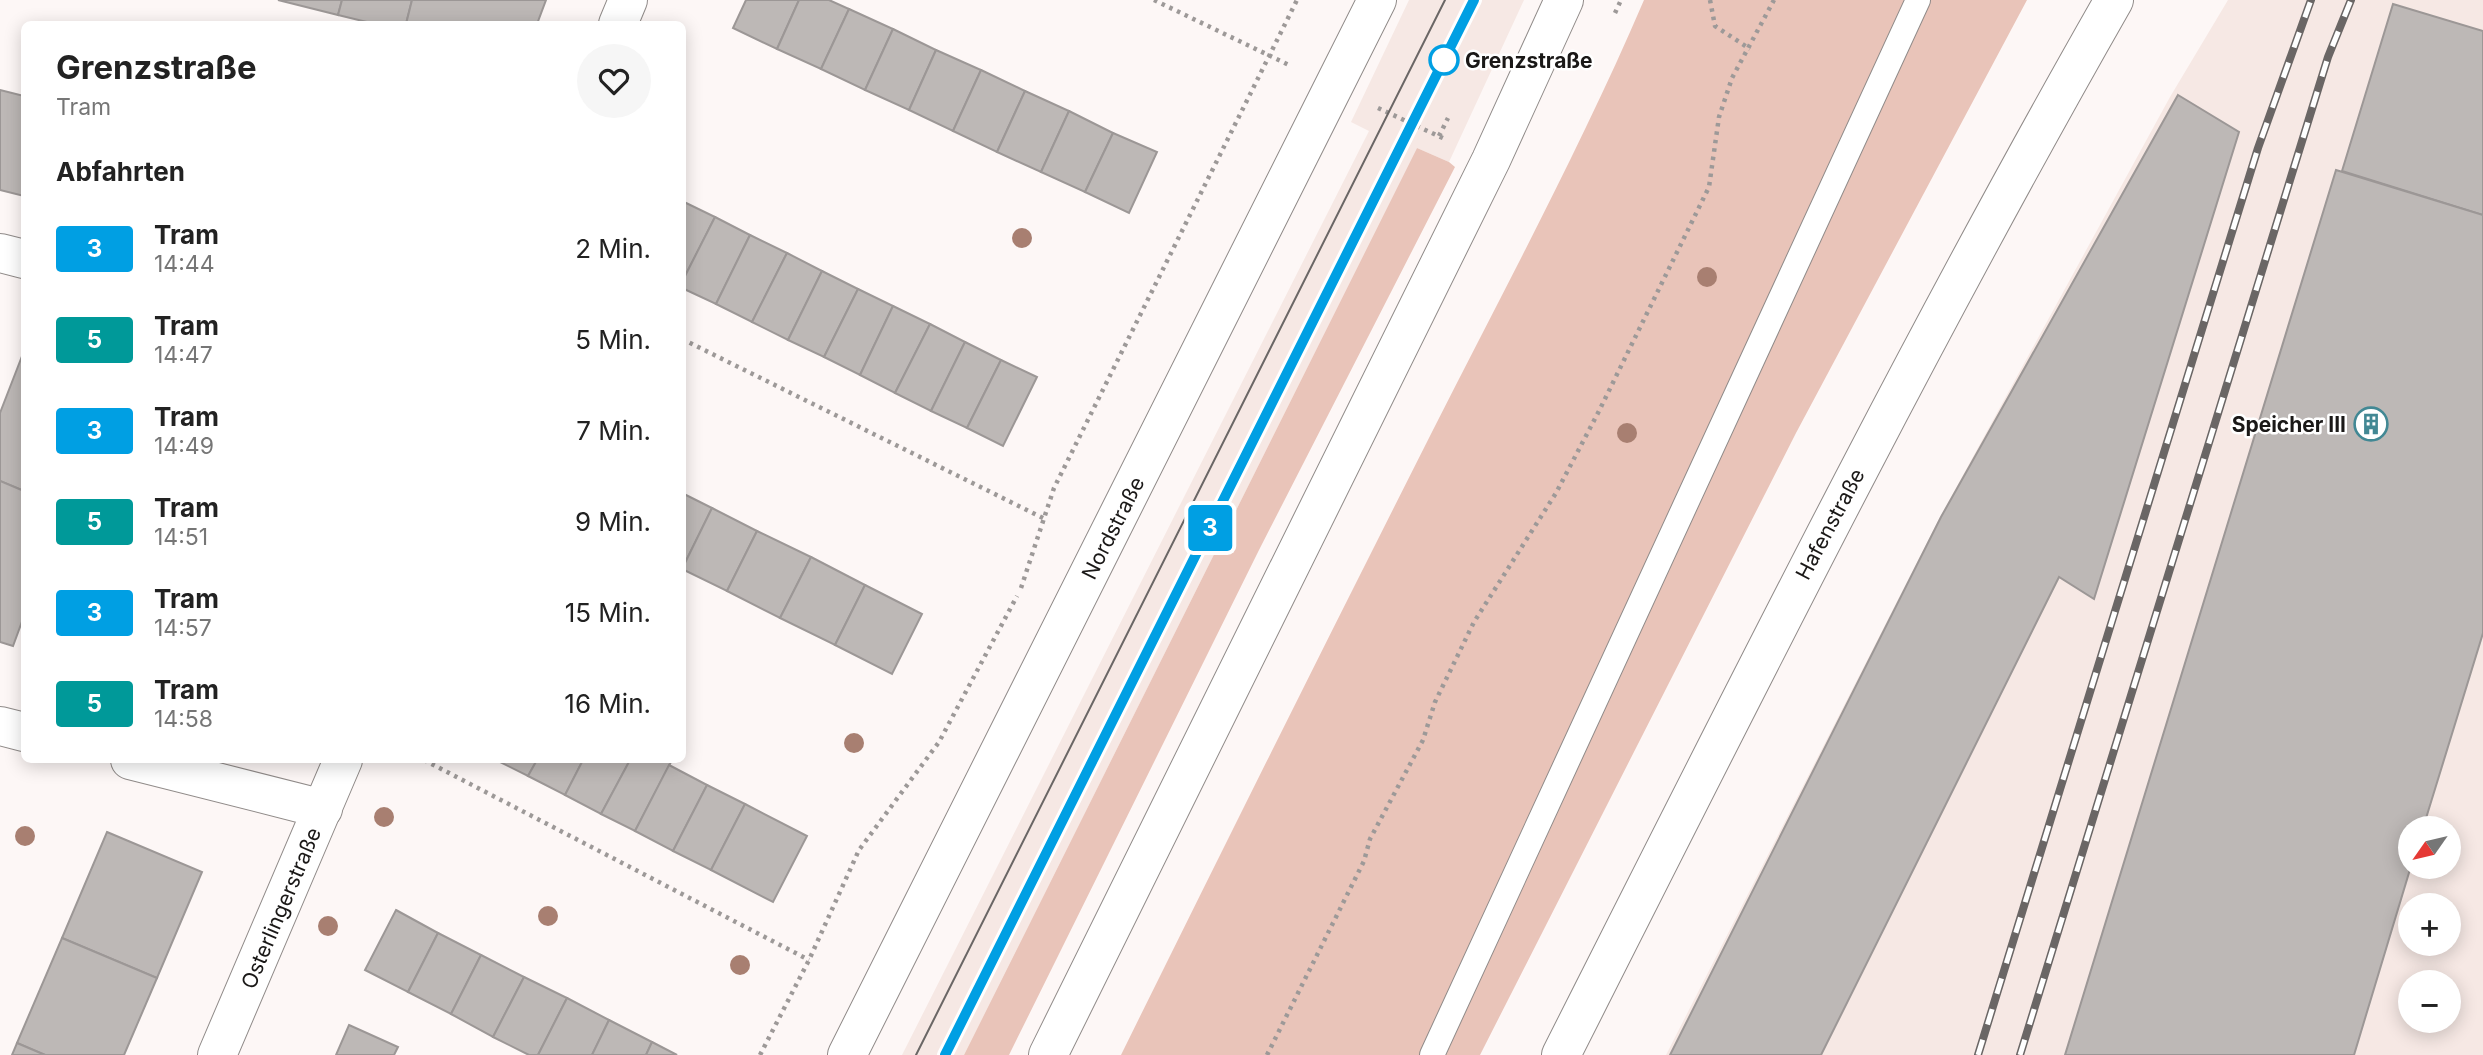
<!DOCTYPE html>
<html lang="de">
<meta charset="utf-8">
<style>
body{margin:0;font-family:Inter,sans-serif;background:#f6f6f6;color:#222;height:100vh;display:flex;flex-direction:column;font-size:26px;white-space:nowrap}
*{box-sizing:border-box;margin:0}
p{font-size:23px;color:#767676}
.icon{flex:none;width:38px;height:38px;fill:none;stroke:currentColor;stroke-width:2;stroke-linecap:round;stroke-linejoin:round}
.map{position:relative;flex:1;overflow:hidden}
.panel{position:absolute;left:21px;top:21px;width:665px;height:742px;display:flex;flex-direction:column;background:#fff;border-radius:10px;box-shadow:0 4px 18px #0003}
.panel>*{flex:none}
.badge{padding:0 14px;border-radius:5px;font-size:24px;line-height:46px}
.needle{width:46px;rotate:236deg}
.fabs{position:absolute;left:2398px;top:816px;display:grid;gap:14px}
.fabs a{display:grid;place-items:center;width:63px;height:63px;border-radius:50%;background:#fff;box-shadow:0 4px 18px #0003;font-size:35px}
.map>.badge{position:absolute;translate:-50% -50%;box-shadow:0 0 0 4px #fff}
h2{padding:0 35px;font-size:26px;line-height:63px}
.round{display:grid;place-items:center;flex:none;width:74px;height:74px;border-radius:37px;background:#f6f6f6}
.headline{display:flex;align-items:center;justify-content:space-between;height:119px;padding:0 35px}
h1{font-size:33px;font-weight:700;line-height:52px}
ul{padding:0;list-style:none}
li{display:flex;align-items:center;gap:21px;height:91px;padding:0 35px}
li div{flex:1}
li b{display:block;font-size:26px}
li em{font-style:normal}
li .badge{min-width:77px;font-weight:700;text-align:center}
.map>svg:first-child{display:block}
.built{fill:#f6e8e4;fill-rule:evenodd}
.green{fill:#e9c4b9}
.building{fill:#bdb8b6;stroke:#9c9796;stroke-width:2}
.lines{fill:none;stroke-linecap:round;stroke-linejoin:round}
.lane-casing{stroke:#908b89;stroke-width:26}
.street-casing{stroke:#908b89;stroke-width:40}
.primary-casing{stroke:#908b89;stroke-width:40}
.path{stroke:#9d9998;stroke-width:4.5;stroke-dasharray:3.5 5;stroke-linecap:butt}
.lane{stroke:#fff;stroke-width:24}
.street{stroke:#fff;stroke-width:38}
.primary{stroke:#fff;stroke-width:38}
.tram{stroke:#6a6665;stroke-width:2}
.rail-casing{stroke:#6a6665;stroke-width:8}
.rail{stroke:#fff;stroke-width:5;stroke-dasharray:16;stroke-linecap:butt}
.tree{fill:#a87f71}
.line-casing{stroke:#fff;stroke-width:16}
.line{stroke:#009fe3;stroke-width:10}
.stop-dot{fill:#fff;stroke:#009fe3;stroke-width:3.5}
.labels{text-anchor:middle;dominant-baseline:central;stroke-width:5;stroke-linejoin:round;paint-order:stroke}
.stop-label{font-size:21px;font-weight:bold;fill:#1a1817;stroke:#fff;text-anchor:start}
.poi-label{font-size:21px;font-weight:bold;fill:#1a1817;stroke:#fff;text-anchor:end}
.street-label{font-size:21px;fill:#1a1817;stroke:#fff}
</style>
<div class="map">
<svg width="2483" height="1055" viewBox="0 0 2483 1055">
<rect width="100%" height="100%" fill="#fdf7f6"/>
<!-- built -->
<g class="built">
<polygon points="1409,0 1524,0 1449,162 1417,148 964,1055 902,1055 1369,131 1351,122"/>
<path d="M2228,0H2483V1055H1666L1940,517L2170,97ZM2410,828H2448V866H2410ZM2410,905H2448V943H2410ZM2410,982H2448V1020H2410Z"/>
</g>
<!-- green -->
<g class="green">
<path d="M1644,0H2027L1796,433L1480,1055H1121C1224,846 1328,638 1433,430C1505,288 1581,147 1644,0Z"/>
<polygon points="1417,148 1449,162 1455,167 1259,550 1009,1055 964,1055"/>
</g>
<!-- building -->
<g class="building">
<polygon points="278,0 342,0 338,15"/>
<polygon points="342,0 412,0 406,24 375,24 338,15"/>
<polygon points="412,0 546,0 537,24 406,24"/>
<polygon points="746,0 799,0 777,49 733,28"/>
<polygon points="799,0 829,0 849,9 821,69 777,49"/>
<polygon points="2393,4 2483,31 2483,215 2342,171"/>
<polygon points="849,9 893,29 865,90 821,69"/>
<polygon points="893,29 936,50 909,110 865,90"/>
<polygon points="936,50 981,70 953,131 909,110"/>
<polygon points="981,70 1025,91 997,152 953,131"/>
<polygon points="0,90 24,96 24,196 0,190"/>
<polygon points="1025,91 1069,111 1041,172 997,152"/>
<polygon points="2178,95 2239,132 2094,599 2059,577 1821,1055 1670,1055 1941,517"/>
<polygon points="1069,111 1113,133 1085,192 1041,172"/>
<polygon points="1113,133 1157,152 1129,213 1085,192"/>
<polygon points="2336,170 2483,215 2483,633 2423,828 2410,828 2411,866 2354,1055 2065,1055"/>
<polygon points="682,201 715,217 682,282"/>
<polygon points="715,217 750,235 716,304 682,288 682,282"/>
<polygon points="750,235 787,253 752,322 716,304"/>
<polygon points="787,253 822,271 788,340 752,322"/>
<polygon points="822,271 858,289 824,357 788,340"/>
<polygon points="858,289 893,306 860,375 824,357"/>
<polygon points="893,306 930,324 895,393 860,375"/>
<polygon points="930,324 965,342 931,411 895,393"/>
<polygon points="965,342 1001,360 967,428 931,411"/>
<polygon points="24,351 24,491 0,481 0,413"/>
<polygon points="1001,360 1037,377 1003,446 967,428"/>
<polygon points="0,481 24,491 24,616 13,646 0,642"/>
<polygon points="682,493 712,508 682,569"/>
<polygon points="712,508 757,531 727,591 682,569"/>
<polygon points="757,531 811,557 780,618 727,591"/>
<polygon points="811,557 865,585 835,645 780,618"/>
<polygon points="865,585 922,614 892,674 835,645"/>
<polygon points="496,760 537,760 528,776"/>
<polygon points="537,760 583,760 565,795 528,776"/>
<polygon points="583,760 630,760 601,814 565,795"/>
<polygon points="630,760 672,760 635,831 601,814"/>
<polygon points="669,765 707,785 673,851 635,831"/>
<polygon points="707,785 745,804 711,870 673,851"/>
<polygon points="745,804 807,836 773,902 711,870"/>
<polygon points="107,832 202,872 157,978 62,938"/>
<polygon points="396,910 438,933 408,992 365,970"/>
<polygon points="438,933 481,955 451,1014 408,992"/>
<polygon points="62,938 157,978 124,1055 45,1055 17,1043"/>
<polygon points="481,955 524,977 493,1037 451,1014"/>
<polygon points="524,977 567,998 538,1055 529,1055 493,1037"/>
<polygon points="567,998 609,1020 592,1055 538,1055"/>
<polygon points="609,1020 652,1042 646,1055 592,1055"/>
<polygon points="349,1025 398,1047 394,1055 336,1055"/>
<polygon points="652,1042 677,1055 646,1055"/>
<polygon points="17,1043 45,1055 12,1055"/>
</g>
<g class="lines">
<defs>
<polyline id="lane" points="1432,1055 1918,0"/>
<g id="street">
<polyline points="618,24 628,0"/>
<polyline points="0,253 24,259"/>
<polyline points="0,726 24,732"/>
<polyline points="130,760 323,809"/>
<polyline points="217,1055 343,760"/>
<path d="M1561,1055C1740,701 1917,345 2114,0"/>
</g>
<g id="primary">
<polyline points="847,1055 1377,0"/>
<polyline points="1048,1055 1491,160 1564,0"/>
</g>
</defs>
<!-- lane casing -->
<use href="#lane" class="lane-casing"/>
<!-- street casing -->
<use href="#street" class="street-casing"/>
<!-- primary casing -->
<use href="#primary" class="primary-casing"/>
<!-- path -->
<g class="path">
<polyline points="1154,0 1289,65"/>
<polyline points="1710,0 1715,26 1750,49"/>
<polyline points="1615,13 1621,0"/>
<polyline points="1378,108 1447,140"/>
<polyline points="1439,136 1448,118"/>
<polyline points="682,339 1045,519"/>
<polyline points="1021,588 1054,488 1297,0"/>
<polyline points="424,760 809,960"/>
<polyline points="760,1055 809,960 859,850 939,742 1017,596"/>
<polyline points="1267,1055 1364,861 1370,839 1423,740 1435,702 1474,622 1556,493 1599,411 1709,187 1719,117 1732,78 1774,0"/>
</g>
<!-- lane -->
<use href="#lane" class="lane"/>
<!-- street -->
<use href="#street" class="street"/>
<!-- primary -->
<use href="#primary" class="primary"/>
<!-- tram -->
<g class="tram">
<polyline points="916,1055 1445,0"/>
<polyline points="945,1055 1474,0"/>
</g>
<defs>
<g id="rail">
<polyline points="1978,1055 2258,148 2311,0"/>
<polyline points="2020,1055 2328,57 2351,0"/>
</g>
</defs>
<!-- rail casing -->
<use href="#rail" class="rail-casing"/>
<!-- rail -->
<use href="#rail" class="rail"/>
</g>
<!-- trees -->
<g class="tree">
<circle cx="1022" cy="238" r="10"/>
<circle cx="1707" cy="277" r="10"/>
<circle cx="1627" cy="433" r="10"/>
<circle cx="854" cy="743" r="10"/>
<circle cx="384" cy="817" r="10"/>
<circle cx="25" cy="836" r="10"/>
<circle cx="548" cy="916" r="10"/>
<circle cx="328" cy="926" r="10"/>
<circle cx="740" cy="965" r="10"/>
</g>
<g class="lines">
<defs>
<polyline id="line" points="945,1055 1474,0"/>
</defs>
<!-- line casing -->
<use href="#line" class="line-casing"/>
<!-- line -->
<use href="#line" class="line"/>
</g>
<!-- icons -->
<defs>
<symbol id="building-ring" viewBox="-11 -11 22 22"><circle r="9.5" fill="#fff" stroke="#428894" stroke-width="1.5"/><path d="M-4-6H4V6H1V3H-1V6H-4ZM-2.5-4.3h1.7v1.8h-1.7ZM.8-4.3h1.7v1.8H.8ZM-2.5-1h1.7V.8h-1.7ZM.8-1h1.7V.8H.8Z" fill="#428894"/></symbol>
</defs>
<g fill-rule="evenodd">
<use href="#building-ring" x="2352" y="405" width="38" height="38"/>
</g>
<!-- markers -->
<circle class="stop-dot" cx="1444" cy="60" r="14"/>
<g class="labels">
<!-- stop labels -->
<g class="stop-label">
<text x="1465" y="60">Grenzstraße</text>
</g>
<!-- poi labels -->
<g class="poi-label">
<text x="2346" y="424">Speicher III</text>
</g>
<!-- street labels -->
<g class="street-label">
<text transform="translate(1830 524) rotate(-62)">Hafenstraße</text>
<text transform="translate(1113 528) rotate(-63)">Nordstraße</text>
<text transform="translate(281 908) rotate(-67)">Osterlingerstraße</text>
</g>
</g>
</svg>
<div class="fabs">
<a><svg class="needle" viewBox="-14 -14 28 28"><path d="M0-13l5 13h-10z" fill="#e53935"/><path d="M0 13l5-13h-10z" fill="#767676"/></svg></a>
<a>+</a>
<a>−</a>
</div>
<b class="badge" style="left:1210px;top:528px;background:#009fe3;color:#fff">3</b>
<section class="panel">
<div class="headline"><div><h1>Grenzstraße</h1><p>Tram</p></div><a class="round"><svg class="icon" aria-label="heart" viewBox="0 0 24 24"><path d="M12 20l-8-8c-3-5 5-10 8-4 3-6 11-1 8 4z"/></svg></a></div>
<h2>Abfahrten</h2>
<ul>
<li><span class="badge" style="background:#009fe3;color:#fff">3</span><div><b>Tram</b><p>14:44</p></div><em>2 Min.</em></li>
<li><span class="badge" style="background:#099;color:#fff">5</span><div><b>Tram</b><p>14:47</p></div><em>5 Min.</em></li>
<li><span class="badge" style="background:#009fe3;color:#fff">3</span><div><b>Tram</b><p>14:49</p></div><em>7 Min.</em></li>
<li><span class="badge" style="background:#099;color:#fff">5</span><div><b>Tram</b><p>14:51</p></div><em>9 Min.</em></li>
<li><span class="badge" style="background:#009fe3;color:#fff">3</span><div><b>Tram</b><p>14:57</p></div><em>15 Min.</em></li>
<li><span class="badge" style="background:#099;color:#fff">5</span><div><b>Tram</b><p>14:58</p></div><em>16 Min.</em></li>
</ul>
</section>
</div>
